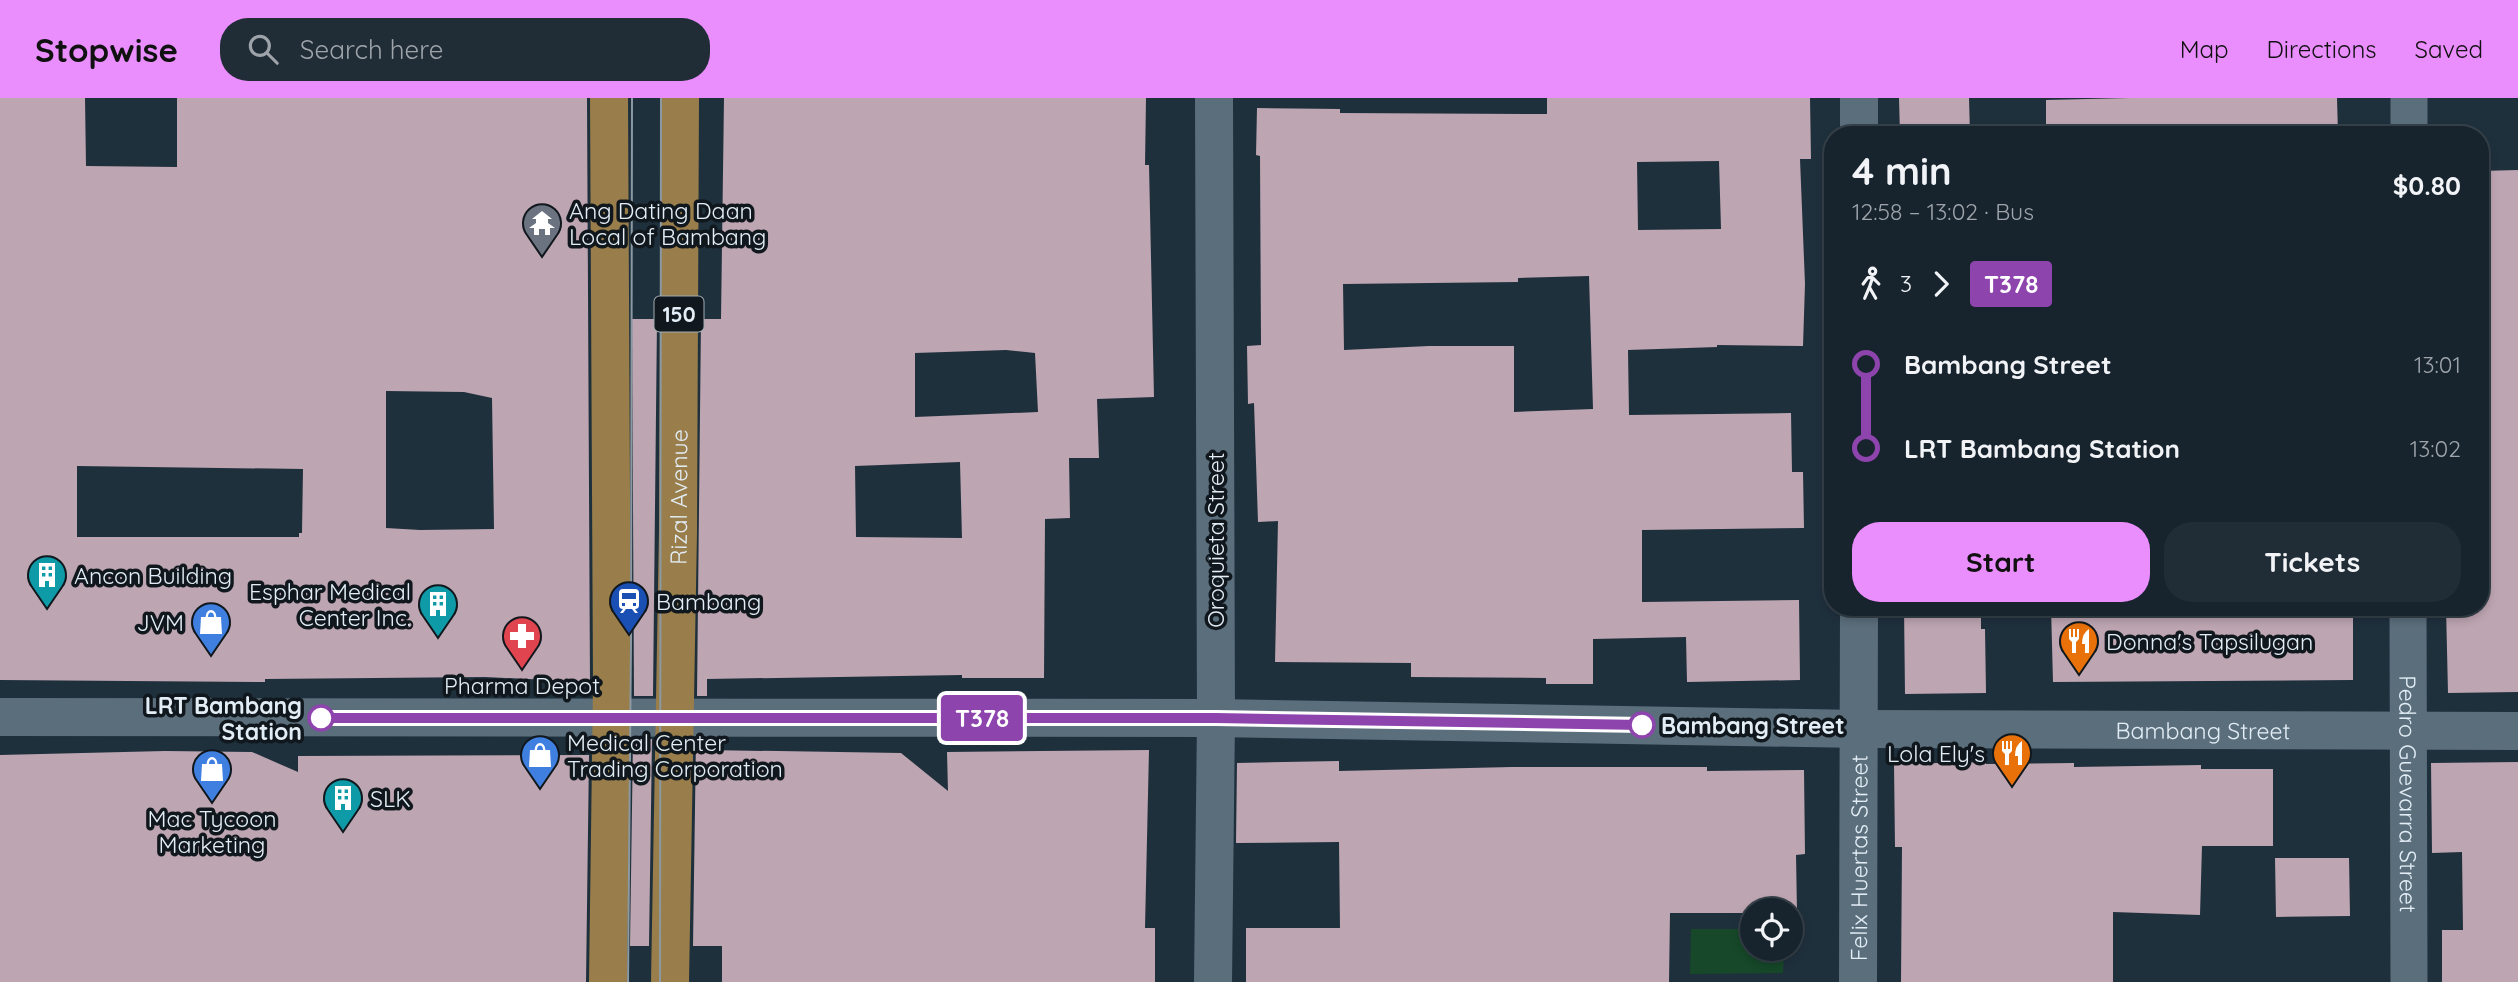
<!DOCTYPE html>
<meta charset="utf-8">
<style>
body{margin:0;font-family:Quicksand,sans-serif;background:#202c36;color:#f1f3f6;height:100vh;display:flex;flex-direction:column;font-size:26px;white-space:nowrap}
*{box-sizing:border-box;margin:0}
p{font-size:23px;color:#9ea4aa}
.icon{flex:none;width:38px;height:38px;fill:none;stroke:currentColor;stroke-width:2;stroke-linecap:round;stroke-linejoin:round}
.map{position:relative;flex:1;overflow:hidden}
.drawer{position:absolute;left:1824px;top:28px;width:665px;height:490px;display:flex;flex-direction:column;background:#17242e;border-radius:28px;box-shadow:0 4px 10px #0003,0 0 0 2px #36414a}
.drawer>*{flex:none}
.badge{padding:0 14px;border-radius:5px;font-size:24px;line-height:46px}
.buttons{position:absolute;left:1740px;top:800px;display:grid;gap:14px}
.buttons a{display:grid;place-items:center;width:63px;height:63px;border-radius:50%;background:#17242e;box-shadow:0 4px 10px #0003,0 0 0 2px #36414a;font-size:35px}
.map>.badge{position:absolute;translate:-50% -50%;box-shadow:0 0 0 4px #fff}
.legs{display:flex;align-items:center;gap:10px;height:77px;padding:0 28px;font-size:23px}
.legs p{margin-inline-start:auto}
.summary{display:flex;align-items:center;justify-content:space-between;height:119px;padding:0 28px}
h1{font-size:38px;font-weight:700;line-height:52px}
.action{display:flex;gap:14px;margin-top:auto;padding:14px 28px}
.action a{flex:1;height:80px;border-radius:28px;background:#ea8dfd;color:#111;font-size:28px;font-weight:700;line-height:80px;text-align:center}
.action a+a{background:#202c36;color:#f1f3f6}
ul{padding:0 28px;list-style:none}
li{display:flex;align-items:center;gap:24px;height:84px;font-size:26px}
li i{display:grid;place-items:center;width:10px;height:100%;margin:0 9px;background:currentColor}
li i::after{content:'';width:18px;height:18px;margin:-9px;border:5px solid;border-radius:50%;background:#17242e}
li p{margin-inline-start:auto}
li:first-child i{background:linear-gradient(#0000 50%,currentColor 0)}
li:last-child i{background:linear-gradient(currentColor 50%,#0000 0)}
header{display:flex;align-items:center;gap:42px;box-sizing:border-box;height:98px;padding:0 35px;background:#ea8dfd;color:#111}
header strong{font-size:33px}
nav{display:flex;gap:38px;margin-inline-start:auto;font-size:24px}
.search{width:490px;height:63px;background:#202c36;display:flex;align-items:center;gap:18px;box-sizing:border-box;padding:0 24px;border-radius:28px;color:#9ea4aa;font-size:26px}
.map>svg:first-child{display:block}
.green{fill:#164829}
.building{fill:#bda5b1;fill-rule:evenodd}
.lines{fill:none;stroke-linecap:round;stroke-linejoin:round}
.street{stroke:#5b6e7c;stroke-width:37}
.secondary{stroke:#5b6e7c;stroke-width:38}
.primary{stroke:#997d4b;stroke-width:38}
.tram{stroke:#8b99a3;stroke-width:2}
.line-1-casing{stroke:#fff;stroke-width:16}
.line-1{stroke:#8e44ad;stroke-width:10}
.stop-1-dot{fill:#fff;stroke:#8e44ad;stroke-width:3.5}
.labels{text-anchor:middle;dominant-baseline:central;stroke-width:7;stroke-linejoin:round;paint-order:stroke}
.shield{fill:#10171d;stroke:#a3adb4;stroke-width:2}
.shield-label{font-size:21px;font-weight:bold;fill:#e2edf5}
.poi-label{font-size:23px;fill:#e2edf5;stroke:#10171d;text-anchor:start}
.street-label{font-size:23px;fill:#e2edf5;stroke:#10171d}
.stop-label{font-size:23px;font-weight:bold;fill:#e2edf5;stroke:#10171d;text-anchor:end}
</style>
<header>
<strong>Stopwise</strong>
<div class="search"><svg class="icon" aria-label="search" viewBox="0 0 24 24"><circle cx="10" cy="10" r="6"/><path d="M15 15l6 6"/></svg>Search here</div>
<nav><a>Map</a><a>Directions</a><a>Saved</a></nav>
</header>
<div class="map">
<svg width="2518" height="884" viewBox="0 0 2518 884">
<rect width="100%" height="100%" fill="#1f303d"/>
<!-- green -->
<polygon class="green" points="1691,831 1752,831 1752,850 1784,851 1783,875 1690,876"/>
<!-- building -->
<g class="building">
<path d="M0,0H85L86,68L177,69V0H587L590,584L485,579L265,581V584L0,582ZM386,293L464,294L492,300L494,431L420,432L386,430ZM77,368L303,371L302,435H299V439H77Z"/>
<path d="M724,0H1146L1145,67H1149L1154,299L1097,301L1099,360H1069L1070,420L1045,421L1044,580H962V577L707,581V598H697L701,221H721ZM1006,252L1035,255L1038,314L915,319V255ZM960,364L962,440L856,439L855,368Z"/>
<path d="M1547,0H1810L1811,61H1800L1805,186L1803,248L1717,247V249L1628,252L1629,317L1791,315L1792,374H1803L1804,430L1642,432V504L1799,502L1800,582L1687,584L1686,539L1593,541V586H1546V580L1411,579V565L1275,564L1278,423L1258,424L1254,305L1248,306L1247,248L1261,247L1260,58L1256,57L1257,10L1340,11V15L1547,16ZM1719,63L1721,131L1638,132L1637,64ZM1589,178L1593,311L1514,314V248H1429L1344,252L1343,186L1518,184V180Z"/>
<polygon points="1899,0 1969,0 1970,37 1900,37"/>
<polygon points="2129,0 2337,0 2338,37 2046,37 2046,2"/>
<polygon points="2518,72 2518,594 2448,595 2446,509 2480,509 2480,73"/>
<polygon points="632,221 657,221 653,598 634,598"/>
<polygon points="1904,509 1981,509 1981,531 1985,531 1986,595 1905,596"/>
<polygon points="2051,509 2353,509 2353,582 2053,584"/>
<polygon points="633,641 652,641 649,848 630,848"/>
<polygon points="696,641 706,641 706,652 901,655 948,693 947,654 1149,652 1145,830 1155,830 1155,884 722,884 722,848 693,848"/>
<polygon points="165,653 252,654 298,674 298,658 589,657 586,884 0,884 0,657"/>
<polygon points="1339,663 1339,673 1512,669 1707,669 1707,673 1804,672 1805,756 1796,757 1797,814 1790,814 1790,812 1752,812 1752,815 1670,815 1669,884 1246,884 1246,830 1340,830 1339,744 1236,745 1237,665"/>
<polygon points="1986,664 1986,666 2074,665 2074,669 2201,667 2201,671 2273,671 2273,748 2202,748 2200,817 2113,814 2113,884 1901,884 1902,749 1895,749 1894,666"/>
<polygon points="2518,664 2518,884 2442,884 2442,832 2463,832 2462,754 2432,755 2431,665"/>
<polygon points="2275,760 2349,760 2350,818 2276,819"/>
</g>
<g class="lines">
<!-- street -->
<g class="street">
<polyline points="2409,0 2409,37"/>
<path id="s1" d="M2408,509L2409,884"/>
</g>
<!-- secondary -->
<g class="secondary">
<polyline points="1859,0 1859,37"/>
<path id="s2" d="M0,619L1216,620L1859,631L2518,633"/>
<polyline points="1213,884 1216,620 1214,0"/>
<path id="s3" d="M1858,884L1859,509"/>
</g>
<!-- primary -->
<g class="primary">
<polyline points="608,884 612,587 609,0"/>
<path id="s4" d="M670,884L678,433L680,0"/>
</g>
<!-- tram -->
<g class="tram">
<polyline points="628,884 631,545 632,0"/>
<polyline points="660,884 661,0"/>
</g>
</g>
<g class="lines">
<defs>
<polyline id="line-1" points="321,620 1216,620 1642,627"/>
</defs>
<!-- line-1 casing -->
<use href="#line-1" class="line-1-casing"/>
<!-- line-1 -->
<use href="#line-1" class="line-1"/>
</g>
<!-- icons -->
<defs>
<symbol id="temple-pin" viewBox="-11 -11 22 30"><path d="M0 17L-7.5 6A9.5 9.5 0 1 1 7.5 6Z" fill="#6b7280" stroke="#10171d"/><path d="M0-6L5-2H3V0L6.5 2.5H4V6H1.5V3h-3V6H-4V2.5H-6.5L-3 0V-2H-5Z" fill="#fff"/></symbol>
<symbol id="building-pin" viewBox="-11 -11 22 30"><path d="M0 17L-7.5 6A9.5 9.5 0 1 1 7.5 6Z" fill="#0f9aa8" stroke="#10171d"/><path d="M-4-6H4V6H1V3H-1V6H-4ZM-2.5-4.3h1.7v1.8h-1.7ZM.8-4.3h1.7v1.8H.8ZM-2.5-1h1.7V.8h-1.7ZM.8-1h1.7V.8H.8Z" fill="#fff"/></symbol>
<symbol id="station-pin" viewBox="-11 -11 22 30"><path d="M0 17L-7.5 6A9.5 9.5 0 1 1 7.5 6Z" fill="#1a4fb4" stroke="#10171d"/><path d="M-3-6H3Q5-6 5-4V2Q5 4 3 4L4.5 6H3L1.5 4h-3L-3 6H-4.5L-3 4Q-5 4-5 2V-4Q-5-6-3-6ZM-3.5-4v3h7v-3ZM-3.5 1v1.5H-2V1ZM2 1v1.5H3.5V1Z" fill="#fff"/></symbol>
<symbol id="shop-pin" viewBox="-11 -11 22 30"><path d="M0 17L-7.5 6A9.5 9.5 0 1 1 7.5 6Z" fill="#3f7fe0" stroke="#10171d"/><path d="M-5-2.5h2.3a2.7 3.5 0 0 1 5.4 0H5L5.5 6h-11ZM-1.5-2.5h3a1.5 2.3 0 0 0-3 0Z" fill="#fff"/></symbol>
<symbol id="pharmacy-pin" viewBox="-11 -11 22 30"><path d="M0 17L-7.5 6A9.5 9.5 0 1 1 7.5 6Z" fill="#e0444e" stroke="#10171d"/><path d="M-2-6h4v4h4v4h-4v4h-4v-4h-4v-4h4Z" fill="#fff"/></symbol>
<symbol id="restaurant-pin" viewBox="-11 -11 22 30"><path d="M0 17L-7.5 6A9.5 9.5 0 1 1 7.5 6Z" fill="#e8710a" stroke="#10171d"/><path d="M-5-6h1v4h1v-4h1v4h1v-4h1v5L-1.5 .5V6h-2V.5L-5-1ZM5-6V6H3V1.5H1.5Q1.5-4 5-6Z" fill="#fff"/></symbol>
</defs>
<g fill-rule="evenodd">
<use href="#temple-pin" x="520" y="103" width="44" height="60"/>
<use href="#building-pin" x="25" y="455" width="44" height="60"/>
<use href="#station-pin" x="607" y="481" width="44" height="60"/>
<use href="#building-pin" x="416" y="484" width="44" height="60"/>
<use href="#shop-pin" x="189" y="502" width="44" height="60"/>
<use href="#pharmacy-pin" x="500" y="516" width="44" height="60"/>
<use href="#restaurant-pin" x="2057" y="521" width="44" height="60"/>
<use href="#restaurant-pin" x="1990" y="633" width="44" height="60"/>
<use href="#shop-pin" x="518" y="635" width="44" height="60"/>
<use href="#shop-pin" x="190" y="649" width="44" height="60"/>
<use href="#building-pin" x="321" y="678" width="44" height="60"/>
</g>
<!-- markers -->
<g class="stop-1-dot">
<circle cx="321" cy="620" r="12"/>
<circle cx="1642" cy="627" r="12"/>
</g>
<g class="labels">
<!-- shield labels -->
<rect class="shield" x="654.5" y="198.5" width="49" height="35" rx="5"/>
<g class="shield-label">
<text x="679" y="216">150</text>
</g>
<!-- poi labels -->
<g class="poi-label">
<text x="569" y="112">Ang Dating Daan<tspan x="569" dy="26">Local of Bambang</tspan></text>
<text x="74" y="477">Ancon Building</text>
<text x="411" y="493" text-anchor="end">Esphar Medical<tspan x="411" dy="26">Center Inc.</tspan></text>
<text x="656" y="503">Bambang</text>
<text x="184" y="524" text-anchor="end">JVM</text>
<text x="2106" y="543">Donna's Tapsilugan</text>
<text x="522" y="587" text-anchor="middle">Pharma Depot</text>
<text x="567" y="644">Medical Center<tspan x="567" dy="26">Trading Corporation</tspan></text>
<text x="1985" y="655" text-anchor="end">Lola Ely's</text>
<text x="370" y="700">SLK</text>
<text x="212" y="720" text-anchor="middle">Mac Tycoon<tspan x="212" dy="26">Marketing</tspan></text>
</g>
<!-- street labels -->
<g class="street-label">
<text stroke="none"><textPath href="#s4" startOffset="485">Rizal Avenue</textPath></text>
<text transform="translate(1215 442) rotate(-90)">Oroquieta Street</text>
<text stroke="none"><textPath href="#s2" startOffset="2203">Bambang Street</textPath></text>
<text stroke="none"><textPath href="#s1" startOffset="187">Pedro Guevarra Street</textPath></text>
<text stroke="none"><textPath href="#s3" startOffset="124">Felix Huertas Street</textPath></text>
</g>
<!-- stop labels -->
<g class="stop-label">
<text x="302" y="607">LRT Bambang<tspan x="302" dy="26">Station</tspan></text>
<text x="1661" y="627" text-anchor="start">Bambang Street</text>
</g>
</g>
</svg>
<div class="buttons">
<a><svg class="icon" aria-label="locate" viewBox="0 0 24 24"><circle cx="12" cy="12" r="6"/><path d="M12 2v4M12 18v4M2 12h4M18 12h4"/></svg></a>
</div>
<b class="badge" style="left:982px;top:620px;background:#8e44ad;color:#fff">T378</b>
<section class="drawer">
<div class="summary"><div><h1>4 min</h1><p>12:58 – 13:02 · Bus</p></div><b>$0.80</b></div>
<div class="legs"><svg class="icon" aria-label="walk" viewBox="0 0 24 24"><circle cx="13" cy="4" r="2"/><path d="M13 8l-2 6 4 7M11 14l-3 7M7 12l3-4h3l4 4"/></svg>3<svg class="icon" aria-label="forward" viewBox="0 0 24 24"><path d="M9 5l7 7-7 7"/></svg><b class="badge" style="background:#8e44ad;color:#fff">T378</b></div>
<ul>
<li><i style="color:#8e44ad"></i><b>Bambang Street</b><p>13:01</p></li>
<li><i style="color:#8e44ad"></i><b>LRT Bambang Station</b><p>13:02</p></li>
</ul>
<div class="action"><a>Start</a><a>Tickets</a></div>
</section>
</div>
